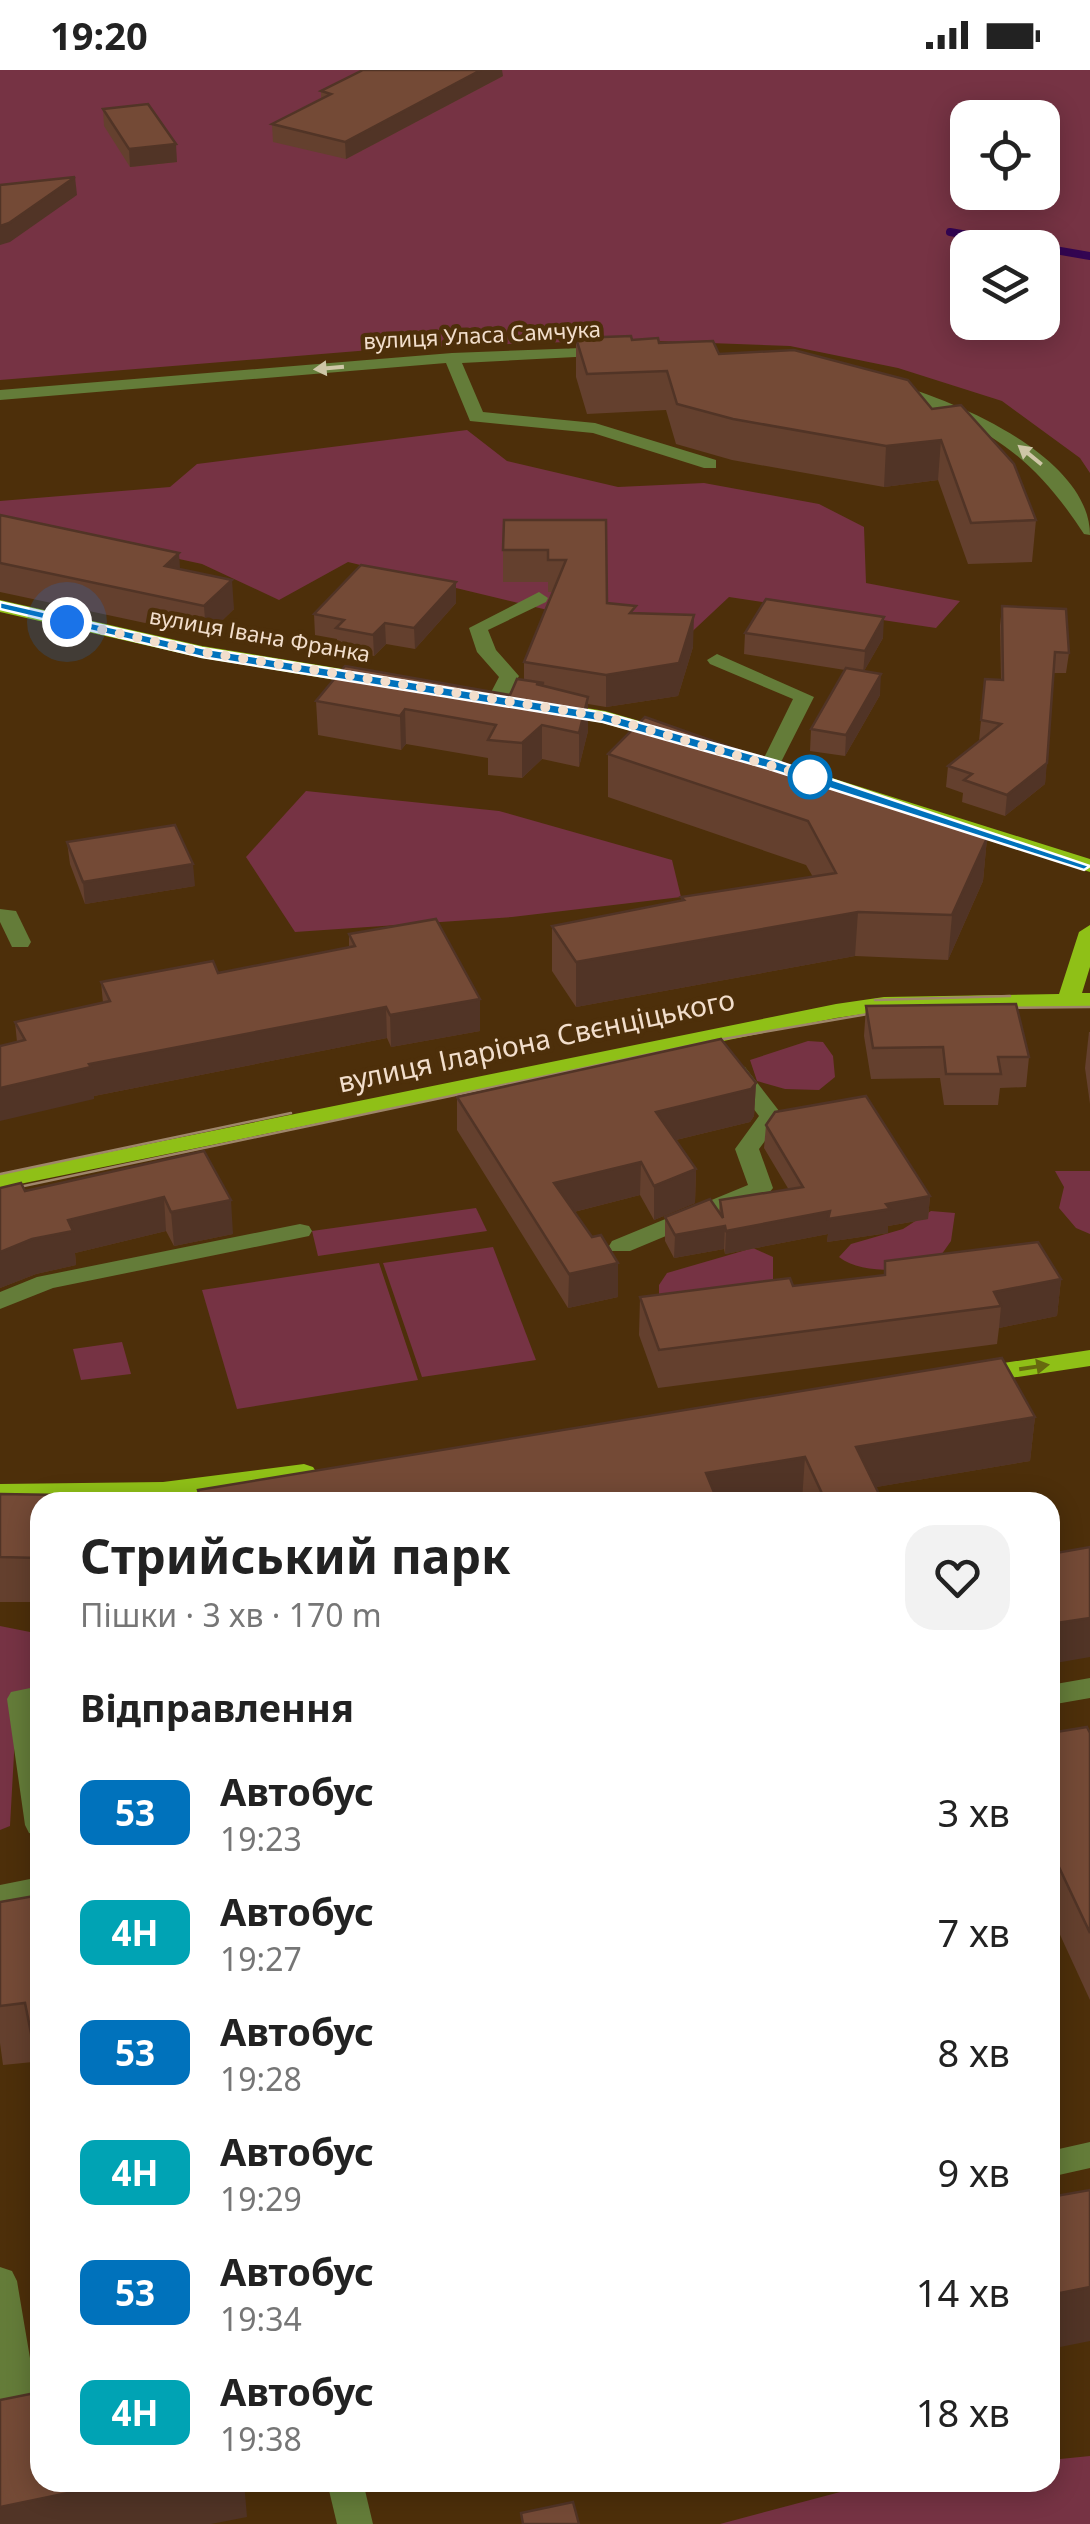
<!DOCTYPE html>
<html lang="uk">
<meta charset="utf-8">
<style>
body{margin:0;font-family:"Noto Sans",sans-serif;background:#f2f2f2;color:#222;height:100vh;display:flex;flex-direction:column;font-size:38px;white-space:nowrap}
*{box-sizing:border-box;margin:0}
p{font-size:32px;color:#767676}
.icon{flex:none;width:55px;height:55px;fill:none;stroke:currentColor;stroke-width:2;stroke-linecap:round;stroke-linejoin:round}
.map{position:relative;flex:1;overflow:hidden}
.panel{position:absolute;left:30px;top:1422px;width:1030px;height:1000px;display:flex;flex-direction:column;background:#fff;border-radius:30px;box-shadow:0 5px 25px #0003}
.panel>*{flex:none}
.badge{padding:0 20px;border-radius:15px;font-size:35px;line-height:65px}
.buttons{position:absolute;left:950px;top:30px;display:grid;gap:20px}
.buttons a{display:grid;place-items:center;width:110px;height:110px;border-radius:20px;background:#fff;box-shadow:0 5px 25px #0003;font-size:50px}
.you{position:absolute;width:50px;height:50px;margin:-25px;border:8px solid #fff;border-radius:50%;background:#1a73e8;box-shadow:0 0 0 15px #1a73e833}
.map>.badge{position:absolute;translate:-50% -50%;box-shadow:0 0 0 5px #fff}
h2{padding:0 50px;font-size:38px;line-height:90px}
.round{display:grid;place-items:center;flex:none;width:105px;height:105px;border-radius:30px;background:#f2f2f2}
.overview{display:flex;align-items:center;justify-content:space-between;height:170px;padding:0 50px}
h1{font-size:48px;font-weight:700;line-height:75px}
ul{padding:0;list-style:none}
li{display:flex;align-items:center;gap:30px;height:120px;padding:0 50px}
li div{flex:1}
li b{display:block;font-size:38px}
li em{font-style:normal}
li .badge{min-width:110px;font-weight:700;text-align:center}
.status{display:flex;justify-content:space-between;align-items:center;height:70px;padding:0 50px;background:#fff;direction:ltr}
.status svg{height:28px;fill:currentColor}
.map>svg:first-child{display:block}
.green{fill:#763344;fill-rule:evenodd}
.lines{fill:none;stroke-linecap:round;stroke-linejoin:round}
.stream{stroke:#330552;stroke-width:8}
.minor{fill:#647c39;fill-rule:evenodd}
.major{fill:#8fc017;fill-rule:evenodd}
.tram{stroke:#9f866b;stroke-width:2.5}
.wall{fill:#64402e}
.shaded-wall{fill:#513426}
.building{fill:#744a36;stroke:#513426;stroke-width:2.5}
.oneway{fill:#cec6a7}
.oneway2{fill:#67690f}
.line{fill:#0072bc;stroke:#fff;stroke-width:2.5}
.walk{stroke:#f2decc;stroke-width:10;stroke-dasharray:0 18}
.stop-dot{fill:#fff;stroke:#0072bc;stroke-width:5}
.labels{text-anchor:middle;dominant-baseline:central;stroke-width:9;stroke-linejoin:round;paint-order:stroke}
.far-street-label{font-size:22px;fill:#f2decc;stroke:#4d2f0a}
.street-label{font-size:28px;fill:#f2decc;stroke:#4d2f0a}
</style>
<div class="status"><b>19:20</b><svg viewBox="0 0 49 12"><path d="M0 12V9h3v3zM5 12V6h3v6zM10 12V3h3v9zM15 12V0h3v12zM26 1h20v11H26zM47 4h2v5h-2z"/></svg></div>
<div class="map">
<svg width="1090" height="2454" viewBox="0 0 1090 2454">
<rect width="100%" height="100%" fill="#4d2f0a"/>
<!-- green -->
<g class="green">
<path d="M0,0H1090V403L1080,388L1002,331L898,298L790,276L628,270L395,278L0,310ZM968,48H1042V122H968ZM968,178H1042V252H968Z"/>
<polygon points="467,360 507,391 618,417 704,413 819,434 864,457 866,513 960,531 936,558 729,527 681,572 348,492 279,530 202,494 0,450 0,431 170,417 197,394"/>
<polygon points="306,721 499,741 672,790 681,827 512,847 295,862 246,787"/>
<polygon points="808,971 823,972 833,986 835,1007 819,1020 785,1019 757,1011 750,990"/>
<polygon points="1055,1101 1090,1101 1090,1164 1076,1158 1059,1138 1064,1117"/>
<polygon points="476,1138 487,1161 318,1186 312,1161"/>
<path d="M931,1141L955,1143L951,1171L932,1198C905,1199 861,1205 839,1187L851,1174L903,1159Z"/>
<polygon points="493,1177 536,1290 422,1307 383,1193"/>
<polygon points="753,1178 773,1187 773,1223 659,1233 659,1215 667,1203"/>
<polygon points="379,1193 418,1310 237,1339 202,1220"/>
<polygon points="122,1272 131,1304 81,1310 73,1279"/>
<polygon points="0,1556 40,1564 40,1652 15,1666 10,1756 0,1760"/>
<polygon points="1090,2386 1090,2454 720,2454 874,2413 1050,2412 1050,2390"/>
</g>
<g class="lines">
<!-- stream -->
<polyline class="stream" points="950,162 1090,186"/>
<!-- minor -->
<g class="minor">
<polygon points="608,277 614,279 614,285 462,293 483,342 595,353 716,390 716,398 704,398 593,363 470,351 446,293 0,330 0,320 452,283"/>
<path d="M894,314C958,331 1090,388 1090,465L1084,464C1030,381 981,352 888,323V315Z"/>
<polygon points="539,522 548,528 546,532 488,560 496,580 519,606 504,634 490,634 487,630 499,607 477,582 469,558"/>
<polygon points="717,584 814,627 778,698 771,700 761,694 793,629 710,594 707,590"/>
<polygon points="0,839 16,841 31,872 28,877 12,877 0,852"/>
<polygon points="737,995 745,997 783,1046 759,1079 773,1118 769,1123 630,1181 612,1181 609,1176 612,1171 748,1115 735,1079 759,1046 726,1002"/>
<polygon points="300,1154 309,1156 312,1161 309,1166 53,1218 0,1239 0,1222 37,1207"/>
<polygon points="1090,1608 1090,1628 1050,1635 1050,1615"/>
<polygon points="40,1616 40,1636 37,1637 40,1766 29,1763 25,1755 7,1629 11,1622"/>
<polygon points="40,1807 40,1829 0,1837 0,1815"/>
<polygon points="1090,2072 1090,2098 1050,2107 1050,2081"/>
<polygon points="0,2197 12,2201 17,2211 32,2300 40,2298 40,2328 0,2336"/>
<polygon points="327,2412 363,2412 373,2454 337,2454"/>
</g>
<!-- major -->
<g class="major">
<polygon points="0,530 202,576 373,604 383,610 373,616 202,588 0,542"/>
<polygon points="555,633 605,641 674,661 677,665 667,671 603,653 548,643 548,635"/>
<polygon points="816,703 1090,789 1090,802 809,713 806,709"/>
<polygon points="1090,855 1090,897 1082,923 1090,923 1090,937 884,941 836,948 0,1118 0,1104 836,934 884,927 1059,924 1079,862"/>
<polygon points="1090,1280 1090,1296 977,1313 964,1305 977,1297"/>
<polygon points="304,1394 313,1397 317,1403 313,1409 163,1430 0,1432 0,1414 163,1412"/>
</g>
<!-- tram -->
<g class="tram">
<polyline points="875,930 1010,926"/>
<polyline points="991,938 1090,937"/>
<polyline points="0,1104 291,1043"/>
<polyline points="0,1121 712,971 891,940"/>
</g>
</g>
<!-- wall -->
<g class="wall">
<polygon points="503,6 346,89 273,72 272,54 321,29 321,21"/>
<polygon points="103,39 177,92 130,97 104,56"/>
<polygon points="576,268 632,270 719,284 932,339 1036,450 1032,492 968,494 938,410 884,417 732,390 676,374 666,340 587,344 576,307"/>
<polygon points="0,445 180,499 234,539 206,566 0,522"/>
<polygon points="606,450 607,533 636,544 693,577 678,626 606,637 588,634 588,661 579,697 542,689 522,708 488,705 488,688 406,674 401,680 318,665 316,631 510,625 524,610 524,592 553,522 548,522 548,512 503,512 503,480"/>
<polygon points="456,512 456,533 415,579 386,574 374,586 337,579 337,569 315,565 314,544"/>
<polygon points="1002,536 1069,583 1066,603 1053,603 1045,714 1005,746 962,732 963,723 946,717 948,696 979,671 985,609 1001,610 1000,556"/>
<polygon points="745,563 883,568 864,601 880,625 845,686 810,681 811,659 845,600 744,584"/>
<polygon points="608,684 987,768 983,811 948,890 855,886 576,937 552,901 552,856 681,831 681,827 813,807 806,795 608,727"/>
<polygon points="67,772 195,816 85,834 70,794"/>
<polygon points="349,864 480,961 391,977 387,968 94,1026 94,1029 17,972 15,952 103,933 101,912 218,903 349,877"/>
<polygon points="866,936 1029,987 1026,1017 1000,1018 998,1035 944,1035 940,1008 871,1009 864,966"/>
<polygon points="1089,962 1090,962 1090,1034 1085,998"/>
<polygon points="756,1013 754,1046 750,1052 676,1070 696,1099 695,1133 654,1150 640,1125 574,1142 592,1167 618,1193 618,1227 568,1238 457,1060 457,1027"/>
<polygon points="766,1055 930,1126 928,1149 888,1156 888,1163 827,1172 828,1164 725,1184 724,1179 674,1188 665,1171 665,1147 719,1142 720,1130 789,1120 764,1078"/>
<polygon points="204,1081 233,1164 174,1176 166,1161 75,1183 76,1195 36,1204 0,1218 0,1118 25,1121"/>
<polygon points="885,1191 1061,1209 1057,1246 999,1258 997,1274 658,1318 639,1265 640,1227 793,1216 884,1205"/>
<polygon points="1035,1347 1030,1391 876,1417 879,1424 878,1432 803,1432 802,1431 794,1432 153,1432 198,1427 198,1420"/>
<polygon points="0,1424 62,1425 62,1432 40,1432 40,1532 0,1532"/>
<polygon points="1050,1663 1090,1663 1090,1930 1050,1843"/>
<polygon points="40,1825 40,2026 33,1992 3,1995 0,1973 0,1832"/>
</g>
<!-- shaded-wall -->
<g class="shaded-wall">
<polygon points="481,0 502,0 503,6 346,89 345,72"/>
<polygon points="176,74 177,92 130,97 129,79"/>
<polygon points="75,107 77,125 10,172 0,175 0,156"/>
<polygon points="941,370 938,410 884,417 886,376"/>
<polygon points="179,483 181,512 165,496"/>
<polygon points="232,510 234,539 206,566 204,536"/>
<polygon points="456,512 456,533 415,579 414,558"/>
<polygon points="694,545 693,577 678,626 606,637 606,605"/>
<polygon points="884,547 883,568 863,603 865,581"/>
<polygon points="385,553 386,574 374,586 373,565"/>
<polygon points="881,604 880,625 845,686 846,665"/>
<polygon points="588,627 588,661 579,697 579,663"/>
<polygon points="405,639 406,674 401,680 400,646"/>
<polygon points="542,655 542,689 522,708 522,673"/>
<polygon points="1047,693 1045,714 1005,746 1007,725"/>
<polygon points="987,768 983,811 948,890 952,845"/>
<polygon points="193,794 195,816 85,834 83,812"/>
<polygon points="858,842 855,886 576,937 576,892"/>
<polygon points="480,929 480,961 391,977 390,945"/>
<polygon points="386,937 387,968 94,1026 94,1029 0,1051 0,1018 89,994"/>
<polygon points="756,1013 754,1046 750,1052 655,1075 656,1042"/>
<polygon points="641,1092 640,1125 554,1147 554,1113"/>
<polygon points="696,1099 695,1133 654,1150 654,1116"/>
<polygon points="930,1126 928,1149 888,1156 888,1163 827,1172 828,1164 725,1184 726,1161 830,1141 886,1134"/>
<polygon points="164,1127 166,1161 75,1183 76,1195 36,1204 0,1218 0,1182 68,1150"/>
<polygon points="231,1130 233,1164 174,1176 171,1142"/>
<polygon points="725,1156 724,1179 674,1188 675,1165"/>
<polygon points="618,1193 618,1227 568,1238 569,1204"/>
<polygon points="1061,1209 1057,1246 999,1258 1001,1236 994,1222"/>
<polygon points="1035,1347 1030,1391 853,1421 856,1377"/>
<polygon points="805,1387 802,1431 705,1432 706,1403"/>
<polygon points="586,1424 586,1432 535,1432"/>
<polygon points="879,1424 878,1432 828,1432"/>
<polygon points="1090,1548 1090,1587 1050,1594 1050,1554"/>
<polygon points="1090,2217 1090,2271 1050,2279 1050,2225"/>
<polygon points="121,2412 244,2412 247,2447 211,2454 0,2454 0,2437"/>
</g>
<!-- building -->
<g class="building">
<polygon points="363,0 481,0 345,72 272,54 331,24 321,21"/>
<polygon points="148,34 176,74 129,79 103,39"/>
<polygon points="75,107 9,153 0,156 0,115"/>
<polygon points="631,266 632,270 658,268 659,273 713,271 719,284 794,280 908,310 932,339 961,335 1014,394 1036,450 971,453 941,370 886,376 733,349 677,334 667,301 587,304 576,268"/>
<polygon points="0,445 179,483 165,496 232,510 204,536 0,493"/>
<polygon points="504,450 606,450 607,533 636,536 630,543 694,545 679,593 606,605 524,592 566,490 548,490 548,480 503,480"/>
<polygon points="361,495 456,512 414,558 385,553 373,565 336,558 344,550 314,544"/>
<polygon points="766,529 884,547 865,581 745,563"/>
<polygon points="1002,536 1066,539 1069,583 1055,582 1047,693 1007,725 964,710 972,704 948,696 1001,654 981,650 985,609 1003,610"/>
<polygon points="345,596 510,625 517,609 544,613 536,614 588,627 579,663 542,655 522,673 488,670 496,655 405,639 400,646 316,631"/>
<polygon points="846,598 881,604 846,665 811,659"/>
<polygon points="645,647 987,768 952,845 858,842 576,892 552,856 684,830 681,827 836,803 808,751 608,684"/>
<polygon points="175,755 193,794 83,812 67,772"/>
<polygon points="436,849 480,929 390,945 386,937 89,994 91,997 0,1018 0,976 25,970 15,952 110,931 101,912 213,891 218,903 355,876 349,864"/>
<polygon points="1016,934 1029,987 998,987 1001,1004 946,1004 943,977 873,978 866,936"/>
<polygon points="721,969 756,1013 751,1019 656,1042 696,1099 654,1116 641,1092 554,1113 592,1167 601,1165 618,1193 569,1204 457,1027"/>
<polygon points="866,1026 930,1126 886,1134 890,1139 828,1149 830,1141 726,1161 725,1156 675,1165 665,1147 710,1129 723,1148 720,1130 803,1117 766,1055 775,1042"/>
<polygon points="204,1081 231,1130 171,1142 164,1127 68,1150 73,1161 32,1169 0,1182 0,1118 21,1113 25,1121"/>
<polygon points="1038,1172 1061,1209 994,1222 1001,1236 659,1280 640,1227 790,1208 793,1216 885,1205 885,1191"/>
<polygon points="1002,1288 1035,1347 856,1377 879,1424 828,1432 826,1432 805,1387 706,1403 718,1432 590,1432 586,1424 535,1432 153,1432 200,1427 198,1420"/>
<polygon points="0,1424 62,1425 60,1432 65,1432 40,1432 40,1488 0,1487"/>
<polygon points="1090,1477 1090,1548 1050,1554 1050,1484"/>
<polygon points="36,1601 40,1601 40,1628"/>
<polygon points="1087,1657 1090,1663 1090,1863 1050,1778 1050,1663"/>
<polygon points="40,1825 40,2008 25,1933 0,1936 0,1832"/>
<polygon points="1090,2120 1090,2217 1050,2225 1050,2127"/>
<polygon points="40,2322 40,2412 121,2412 0,2437 0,2330"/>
<polygon points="573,2432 579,2454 523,2454 521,2443"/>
</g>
<!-- one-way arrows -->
<defs><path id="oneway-solid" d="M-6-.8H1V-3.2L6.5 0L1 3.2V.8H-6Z" transform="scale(2.5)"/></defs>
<g class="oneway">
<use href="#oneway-solid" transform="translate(329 298) rotate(175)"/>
<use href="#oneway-solid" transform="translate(1030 385) rotate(-141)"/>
</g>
<use class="oneway2" href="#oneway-solid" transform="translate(1034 1297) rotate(-9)"/>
<!-- line -->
<polygon class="line" points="0,532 202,578 605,643 777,691 1090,796 1084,800 766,698 603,652 202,587 0,539"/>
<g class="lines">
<!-- walk -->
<polyline class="walk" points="67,552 202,582 605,647 810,707"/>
</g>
<!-- markers -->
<circle class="stop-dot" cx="810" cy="707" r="20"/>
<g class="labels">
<!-- far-street labels -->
<g class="far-street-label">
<text transform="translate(482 264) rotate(-3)">вулиця Уласа Самчука</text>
<text transform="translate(260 564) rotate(10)">вулиця Івана Франка</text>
</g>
<!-- street labels -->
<g class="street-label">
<text transform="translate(536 970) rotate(-12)">вулиця Іларіона Свєнціцького</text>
</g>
</g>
</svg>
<div class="buttons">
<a><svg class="icon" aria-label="locate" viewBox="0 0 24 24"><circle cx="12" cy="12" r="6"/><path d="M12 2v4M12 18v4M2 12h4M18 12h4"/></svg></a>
<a><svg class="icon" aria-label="layers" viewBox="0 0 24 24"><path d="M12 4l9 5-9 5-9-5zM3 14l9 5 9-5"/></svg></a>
</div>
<div class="you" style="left:67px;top:552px"></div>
<section class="panel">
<div class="overview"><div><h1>Стрийський парк</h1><p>Пішки · 3 хв · 170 m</p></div><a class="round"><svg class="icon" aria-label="heart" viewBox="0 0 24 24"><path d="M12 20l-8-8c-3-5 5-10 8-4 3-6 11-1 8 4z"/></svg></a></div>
<h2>Відправлення</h2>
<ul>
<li><span class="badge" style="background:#0072bc;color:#fff">53</span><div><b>Автобус</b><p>19:23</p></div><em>3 хв</em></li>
<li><span class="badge" style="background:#00a3b4;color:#fff">4Н</span><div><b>Автобус</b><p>19:27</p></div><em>7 хв</em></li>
<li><span class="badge" style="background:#0072bc;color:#fff">53</span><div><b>Автобус</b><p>19:28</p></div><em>8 хв</em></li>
<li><span class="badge" style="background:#00a3b4;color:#fff">4Н</span><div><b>Автобус</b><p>19:29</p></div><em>9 хв</em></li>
<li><span class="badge" style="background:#0072bc;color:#fff">53</span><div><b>Автобус</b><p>19:34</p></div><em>14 хв</em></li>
<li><span class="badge" style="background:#00a3b4;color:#fff">4Н</span><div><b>Автобус</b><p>19:38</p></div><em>18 хв</em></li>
</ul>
</section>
</div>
